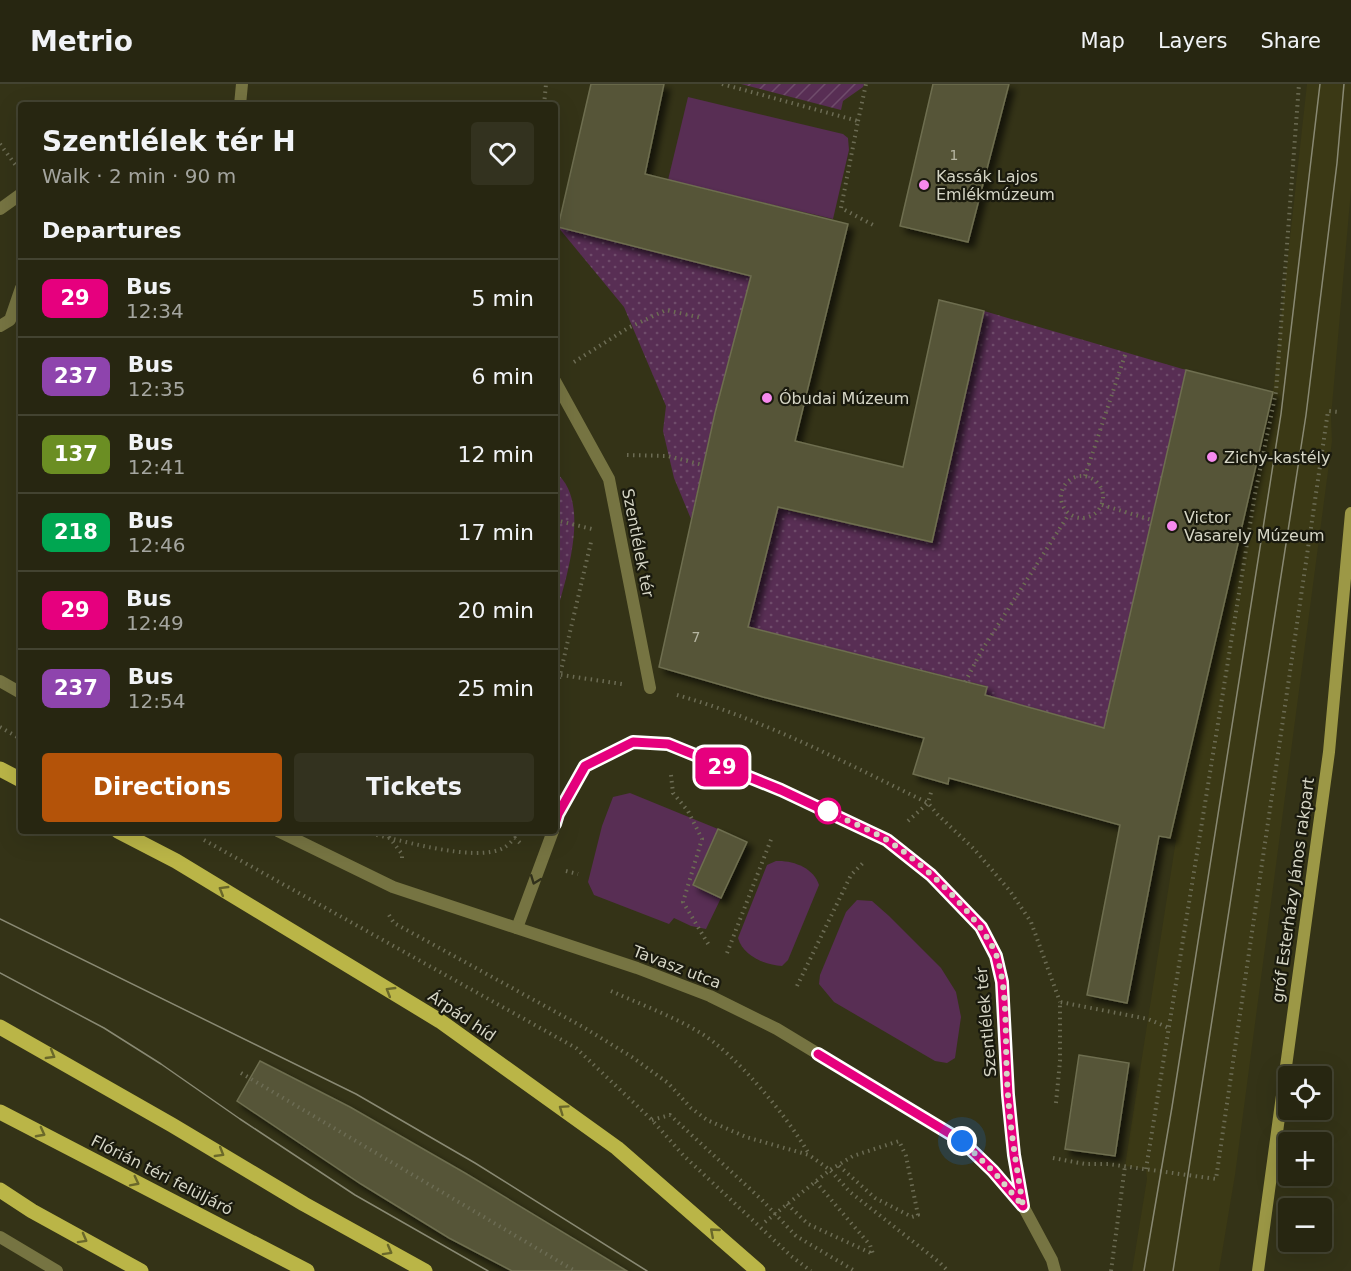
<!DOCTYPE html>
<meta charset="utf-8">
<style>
body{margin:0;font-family:"DejaVu Sans",sans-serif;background:#33321f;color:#f1f3f6;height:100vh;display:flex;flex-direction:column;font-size:22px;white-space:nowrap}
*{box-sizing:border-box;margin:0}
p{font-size:20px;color:#a4a59f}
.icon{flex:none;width:33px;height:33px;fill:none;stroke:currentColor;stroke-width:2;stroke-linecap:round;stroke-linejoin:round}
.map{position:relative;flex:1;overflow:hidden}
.side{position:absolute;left:18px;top:18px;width:540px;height:732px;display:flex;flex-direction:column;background:#272611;border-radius:6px;box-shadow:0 6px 24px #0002,0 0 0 2px #434331}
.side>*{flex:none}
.badge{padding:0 12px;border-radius:9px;font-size:21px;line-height:39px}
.tools{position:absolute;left:1278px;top:982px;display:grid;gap:12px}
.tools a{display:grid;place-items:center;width:54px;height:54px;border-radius:6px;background:#272611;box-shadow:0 6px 24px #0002,0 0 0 2px #434331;font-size:30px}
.you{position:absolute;width:30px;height:30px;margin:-15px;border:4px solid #fff;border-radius:50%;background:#1a73e8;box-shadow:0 0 0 9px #1a73e833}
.map>.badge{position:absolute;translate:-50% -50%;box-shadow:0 0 0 3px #fff}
h2{padding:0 24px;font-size:22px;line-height:54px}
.round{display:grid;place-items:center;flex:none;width:63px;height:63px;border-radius:6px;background:#33321f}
.summary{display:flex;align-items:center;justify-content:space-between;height:102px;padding:0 24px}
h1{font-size:28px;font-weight:700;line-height:45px}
.action{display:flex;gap:12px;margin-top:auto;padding:12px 24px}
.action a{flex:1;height:69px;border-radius:6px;background:#b45309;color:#fff;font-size:24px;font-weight:700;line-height:69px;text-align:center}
.action a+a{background:#33321f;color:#f1f3f6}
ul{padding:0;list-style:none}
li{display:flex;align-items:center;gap:18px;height:78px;padding:0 24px;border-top:2px solid #434331}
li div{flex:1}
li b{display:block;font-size:22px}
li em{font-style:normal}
li .badge{min-width:66px;font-weight:700;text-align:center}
header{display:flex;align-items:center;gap:36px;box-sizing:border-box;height:84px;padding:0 30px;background:#272611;border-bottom:2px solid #434331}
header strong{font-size:28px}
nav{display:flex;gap:33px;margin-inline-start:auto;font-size:21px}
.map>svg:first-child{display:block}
.built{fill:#3b3915}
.grass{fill:#582e54}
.park{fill:url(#park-dots)}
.garden{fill:url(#garden-furrows)}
.building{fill:#565538;stroke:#6e6e4f;stroke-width:1.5;filter:url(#shadow)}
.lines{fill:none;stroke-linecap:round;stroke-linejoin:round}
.path{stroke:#6c6c54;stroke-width:4;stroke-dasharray:1.5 4.5;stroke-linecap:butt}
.service{stroke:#767442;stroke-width:12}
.pedestrian{stroke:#767442;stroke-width:12}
.minor{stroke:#767442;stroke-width:12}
.tertiary{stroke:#767442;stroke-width:12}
.secondary{stroke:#9c9846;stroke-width:12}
.primary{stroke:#bab547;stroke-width:15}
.tram{stroke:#898973;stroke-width:1.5}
.oneway{stroke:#31301b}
.oneway2{stroke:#6a682a}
.line-casing{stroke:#fff;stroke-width:14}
.line{stroke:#e6007e;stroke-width:9}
.walk{stroke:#d6d6c6;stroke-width:6;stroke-dasharray:0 10.8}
.poi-dot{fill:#f689ee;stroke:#1a1a0e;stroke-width:2}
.stop-dot{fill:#fff;stroke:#e6007e;stroke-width:3}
.labels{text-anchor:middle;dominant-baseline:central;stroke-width:4.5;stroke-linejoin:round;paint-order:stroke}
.number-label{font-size:14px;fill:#b6b6a2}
.poi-label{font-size:16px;fill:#d6d6c6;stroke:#1a1a0e;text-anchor:start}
.street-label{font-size:16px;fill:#d6d6c6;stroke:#1a1a0e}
</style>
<header>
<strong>Metrio</strong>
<nav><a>Map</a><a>Layers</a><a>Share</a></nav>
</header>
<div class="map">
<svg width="1351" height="1187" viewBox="0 0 1351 1187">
<defs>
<pattern id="park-dots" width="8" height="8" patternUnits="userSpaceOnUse" patternTransform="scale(1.5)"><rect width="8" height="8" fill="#582e54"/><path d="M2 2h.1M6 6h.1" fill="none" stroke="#6f4c6b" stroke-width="1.8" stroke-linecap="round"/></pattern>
<pattern id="garden-furrows" width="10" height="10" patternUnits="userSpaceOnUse" patternTransform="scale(1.5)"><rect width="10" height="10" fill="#582e54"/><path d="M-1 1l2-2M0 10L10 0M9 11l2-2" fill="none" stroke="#6f4c6b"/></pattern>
<filter id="shadow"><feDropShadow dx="5.5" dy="5.5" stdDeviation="3" flood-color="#0009"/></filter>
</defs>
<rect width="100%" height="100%" fill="#343317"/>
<!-- built -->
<polygon class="built" points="1307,0 1351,0 1351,106 1331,333 1332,357 1235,1091 1219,1187 1132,1187 1147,1095 1146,1085 1125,1082 1176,756 1170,754 1273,308"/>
<!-- grass -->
<g class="grass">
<polygon points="688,13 843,50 848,54 849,66 833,135 668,96"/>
<polygon points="630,709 718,745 693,801 721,814 706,845 691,842 674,834 669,840 594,811 588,798 602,742 613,713"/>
<path d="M776,777C793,776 814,784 819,801L788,876L782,882C765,881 743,872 738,854L767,781Z"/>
<polygon points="857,816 872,817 889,832 941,884 956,908 961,933 955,974 947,979 935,977 834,918 819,900 820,891 846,828"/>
</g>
<!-- park -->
<g class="park">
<polygon points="558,143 751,192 715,329 691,435 674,394 663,347 666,322 624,223"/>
<polygon points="984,227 1186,286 1104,644 985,611 986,602 748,543 778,424 932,458"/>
<path d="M555,388C593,417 565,497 555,535Z"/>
</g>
<!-- garden -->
<polygon class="garden" points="741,0 864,0 863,3 843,17 841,26"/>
<!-- building -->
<g class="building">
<polygon points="591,0 664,0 645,90 848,140 795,357 903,383 939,216 984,227 932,458 778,423 748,543 987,603 985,611 1104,644 1186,286 1273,308 1170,754 1159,752 1127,919 1087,911 1120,741 949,694 948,700 913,690 924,654 763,613 659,583 715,329 751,192 558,143"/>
<polygon points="933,0 1009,0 968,158 900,142"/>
<polygon points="718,745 747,758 721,814 693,801"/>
<polygon points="1079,971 1129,979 1115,1072 1065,1065"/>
<polygon points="260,977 350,1023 465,1089 627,1187 512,1187 449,1154 361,1100 237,1017"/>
</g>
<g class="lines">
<!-- path -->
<g class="path">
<polyline points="722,0 858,37 841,124 875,142"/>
<polyline points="544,21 546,0"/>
<polyline points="858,37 866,0"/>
<polyline points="0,60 17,83"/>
<polyline points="574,278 628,244 666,226 702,234"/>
<polyline points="627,371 668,372 703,381"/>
<circle cx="1082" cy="413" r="21"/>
<polyline points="1085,392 1126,268"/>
<polyline points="1102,421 1152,436"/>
<polyline points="555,424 557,428 555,437"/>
<polyline points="555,436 592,445"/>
<polyline points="555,590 622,600"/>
<polyline points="965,598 982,566 1069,430"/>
<path d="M677,611C765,636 846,679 928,719L938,731L974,765L1010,807L1031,838L1060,918"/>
<polyline points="555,612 591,458"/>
<polyline points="0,643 21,655"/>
<polyline points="671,691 673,709 688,727 702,755 683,818 710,863"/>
<polyline points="908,737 928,719 932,705"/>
<path d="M359,747C392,753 476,781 505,763C508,761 512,757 515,754L520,759"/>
<polyline points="388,747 389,753 402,770 402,777"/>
<polyline points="204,756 576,964 652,1036 684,1072 791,1172 811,1187"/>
<polyline points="566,787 578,790"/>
<polyline points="389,831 394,839 583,943 632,973 668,999 691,1024 707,1036 746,1053 809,1071 830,1086 850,1108 939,1178 948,1187"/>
<polyline points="727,869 772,753"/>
<polyline points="797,902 851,791 865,777"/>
<path d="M611,907C640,920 672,932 699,948C736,970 787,1032 809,1070"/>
<polyline points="241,989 575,1187"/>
<polyline points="1056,1019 1060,977 1060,918 1148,935 1169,944"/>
<polyline points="652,1036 670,1031 762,1116 796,1152 855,1187"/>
<polyline points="1053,1074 1085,1080 1108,1080 1216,1095 1328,327 1339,328"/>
<polyline points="1146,1085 1255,410 1276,308 1299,0"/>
<polyline points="787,1120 808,1140 873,1170 870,1161 815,1097"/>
<polyline points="765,1138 830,1086 853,1072 899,1057 906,1072 918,1131 912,1133 875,1114 838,1081"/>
<polyline points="1111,1187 1125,1082"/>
</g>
<!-- service -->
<g class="service">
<polyline points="0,242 10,236 21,204"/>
<polyline points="555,740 558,730 585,682 633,658 668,660 781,706 887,756 931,791 981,843 996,872 1002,898 1008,1011 1014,1071 1023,1122"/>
<polyline points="517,844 553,747"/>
</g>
<!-- pedestrian -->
<g class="pedestrian">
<polyline points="240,21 242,0"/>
<polyline points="555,297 609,395 650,604"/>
</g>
<!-- minor -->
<polyline class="minor" points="0,125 21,110"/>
<!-- tertiary -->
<g class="tertiary">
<polyline points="0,597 21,609"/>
<polyline points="278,747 393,803 637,884 710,912 777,945 962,1057 993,1087 1023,1122 1052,1176 1055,1187"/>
<polyline points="0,1153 57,1187"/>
</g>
<!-- secondary -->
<polyline class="secondary" points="1258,1187 1329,668 1351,429"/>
<!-- primary -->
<g class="primary">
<polyline points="0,685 21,696"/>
<polyline points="118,747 176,777 440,937 617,1064 758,1187"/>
<polyline points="0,943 172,1041 304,1120 425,1187"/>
<polyline points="0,1028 307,1187"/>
<polyline points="0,1106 32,1127 141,1187"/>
</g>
<!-- tram -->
<g class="tram">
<polyline points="0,835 356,1010 475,1079 647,1187"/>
<polyline points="0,889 104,944 161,980 240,1035 355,1111 488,1187"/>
<polyline points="1144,1187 1172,1023 1281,330 1320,0"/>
<polyline points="1173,1187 1306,331 1337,79 1344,0"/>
</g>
</g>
<!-- one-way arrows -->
<defs><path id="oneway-chevron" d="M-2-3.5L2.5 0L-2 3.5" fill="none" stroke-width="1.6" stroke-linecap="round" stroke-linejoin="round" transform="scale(1.5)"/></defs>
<use class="oneway" href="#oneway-chevron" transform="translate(535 796) rotate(111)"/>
<g class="oneway2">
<use href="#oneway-chevron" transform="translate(223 806) rotate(-149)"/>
<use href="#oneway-chevron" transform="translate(390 907) rotate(-149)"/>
<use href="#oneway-chevron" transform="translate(51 971) rotate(30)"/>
<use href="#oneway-chevron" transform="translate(563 1025) rotate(-145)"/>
<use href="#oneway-chevron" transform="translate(41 1049) rotate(28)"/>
<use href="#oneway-chevron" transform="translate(220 1069) rotate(31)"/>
<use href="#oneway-chevron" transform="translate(135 1098) rotate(27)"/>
<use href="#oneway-chevron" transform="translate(714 1148) rotate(-139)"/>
<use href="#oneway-chevron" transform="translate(83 1155) rotate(29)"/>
<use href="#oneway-chevron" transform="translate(388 1167) rotate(29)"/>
</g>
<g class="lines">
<defs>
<polyline id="line" points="555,740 558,730 585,682 633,658 668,660 781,706 887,756 931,791 981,843 996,872 1002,898 1008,1011 1014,1071 1023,1122 993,1087 962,1057 818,970"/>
</defs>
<!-- line casing -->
<use href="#line" class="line-casing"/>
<!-- line -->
<use href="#line" class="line"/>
<!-- walk -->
<path class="walk" d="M828,727C847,737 867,744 885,755C918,774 985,837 997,873C1008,907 1005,958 1007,995C1009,1038 1016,1080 1023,1122L993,1087L962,1057"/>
</g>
<!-- markers -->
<g class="poi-dot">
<circle cx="924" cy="101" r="6"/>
<circle cx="767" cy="314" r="6"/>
<circle cx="1212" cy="373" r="6"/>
<circle cx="1172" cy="442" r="6"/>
</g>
<circle class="stop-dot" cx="828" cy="727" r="12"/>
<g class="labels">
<!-- number labels -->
<g class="number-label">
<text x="954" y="71">1</text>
<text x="696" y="553">7</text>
</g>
<!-- poi labels -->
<g class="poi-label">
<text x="936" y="92">Kassák Lajos<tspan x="936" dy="18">Emlékmúzeum</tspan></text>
<text x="779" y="314">Óbudai Múzeum</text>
<text x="1224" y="373">Zichy-kastély</text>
<text x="1184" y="433">Victor<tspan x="1184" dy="18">Vasarely Múzeum</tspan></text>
</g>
<!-- street labels -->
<g class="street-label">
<text transform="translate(638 459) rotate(79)">Szentlélek tér</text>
<text transform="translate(1293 806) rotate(-82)">gróf Esterházy János rakpart</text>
<text transform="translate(677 883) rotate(21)">Tavasz utca</text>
<text transform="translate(462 932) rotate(34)">Árpád híd</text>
<text transform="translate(986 938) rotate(-95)">Szentlélek tér</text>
<text transform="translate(162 1091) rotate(27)">Flórián téri felüljáró</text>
</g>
</g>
</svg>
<div class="tools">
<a><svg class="icon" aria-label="locate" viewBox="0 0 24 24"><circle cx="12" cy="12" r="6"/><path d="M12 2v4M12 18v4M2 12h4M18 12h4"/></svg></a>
<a>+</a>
<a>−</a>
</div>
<div class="you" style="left:962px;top:1057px"></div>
<b class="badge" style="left:722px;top:683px;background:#e6007e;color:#fff">29</b>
<section class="side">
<div class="summary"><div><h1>Szentlélek tér H</h1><p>Walk · 2 min · 90 m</p></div><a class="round"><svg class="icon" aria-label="heart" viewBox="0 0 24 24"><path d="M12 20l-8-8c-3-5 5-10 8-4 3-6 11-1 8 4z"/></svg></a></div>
<h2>Departures</h2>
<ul>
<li><span class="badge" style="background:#e6007e;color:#fff">29</span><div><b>Bus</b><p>12:34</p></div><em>5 min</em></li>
<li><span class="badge" style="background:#8e44ad;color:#fff">237</span><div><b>Bus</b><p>12:35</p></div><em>6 min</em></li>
<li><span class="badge" style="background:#6b8e23;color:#fff">137</span><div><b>Bus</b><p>12:41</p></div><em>12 min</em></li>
<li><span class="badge" style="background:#00a651;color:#fff">218</span><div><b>Bus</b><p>12:46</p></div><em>17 min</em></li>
<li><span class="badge" style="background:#e6007e;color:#fff">29</span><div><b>Bus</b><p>12:49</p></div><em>20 min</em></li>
<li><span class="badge" style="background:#8e44ad;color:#fff">237</span><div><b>Bus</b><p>12:54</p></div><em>25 min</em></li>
</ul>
<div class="action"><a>Directions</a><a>Tickets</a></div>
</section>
</div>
